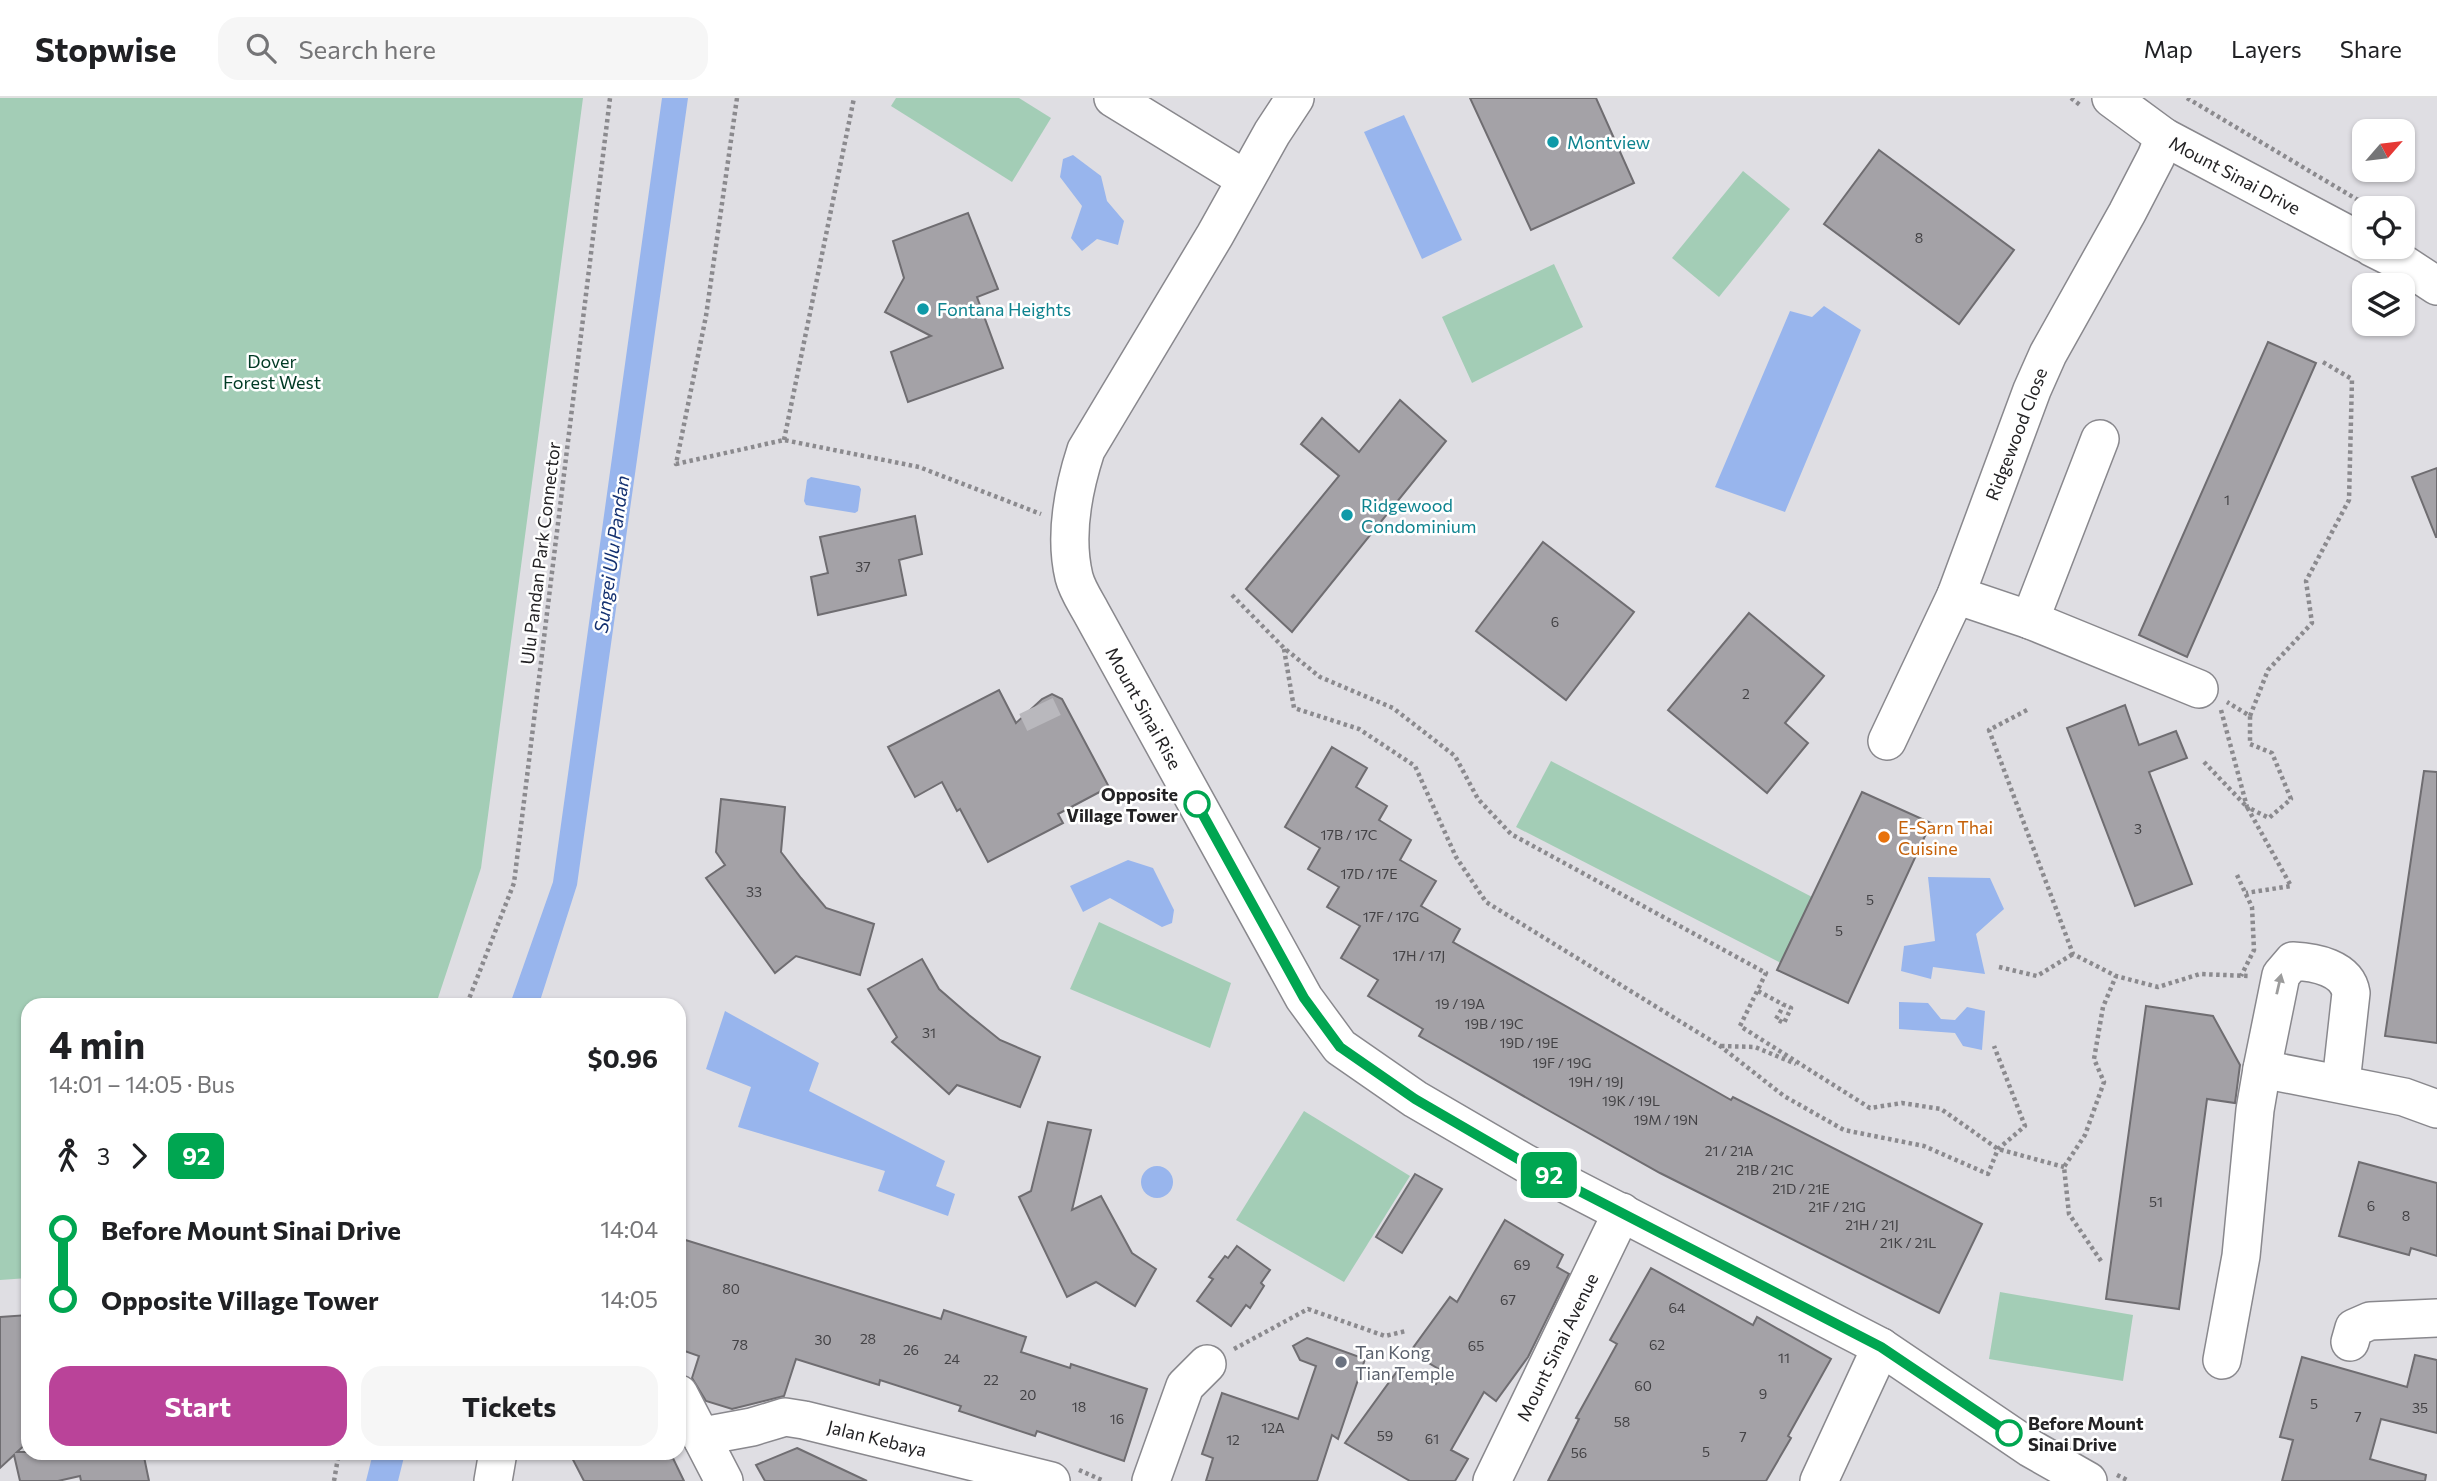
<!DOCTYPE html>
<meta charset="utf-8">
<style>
body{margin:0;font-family:Commissioner,sans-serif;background:#f6f6f6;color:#202124;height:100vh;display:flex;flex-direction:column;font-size:26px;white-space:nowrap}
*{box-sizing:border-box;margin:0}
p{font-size:23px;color:#757577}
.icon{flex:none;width:38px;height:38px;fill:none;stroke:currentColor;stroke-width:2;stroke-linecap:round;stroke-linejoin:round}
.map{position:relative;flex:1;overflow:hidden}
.details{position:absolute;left:21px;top:900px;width:665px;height:462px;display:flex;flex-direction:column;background:#fff;border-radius:21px;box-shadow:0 2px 5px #0004}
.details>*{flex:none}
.badge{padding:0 14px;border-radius:10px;font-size:24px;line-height:46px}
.needle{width:46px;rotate:62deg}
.fabs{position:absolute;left:2352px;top:21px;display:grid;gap:14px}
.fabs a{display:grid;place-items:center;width:63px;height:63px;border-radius:14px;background:#fff;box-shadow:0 2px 5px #0004;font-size:35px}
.map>.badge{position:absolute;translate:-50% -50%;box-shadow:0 0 0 4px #fff}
.legs{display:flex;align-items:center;gap:10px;height:77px;padding:0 28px;font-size:23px}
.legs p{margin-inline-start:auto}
.head{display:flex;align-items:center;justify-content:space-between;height:119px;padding:0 28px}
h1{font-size:38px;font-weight:700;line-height:52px}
.button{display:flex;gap:14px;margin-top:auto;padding:14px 28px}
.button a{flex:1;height:80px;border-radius:21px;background:#ba4399;color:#fff;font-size:28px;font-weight:700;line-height:80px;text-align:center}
.button a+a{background:#f6f6f6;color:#202124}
ul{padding:0 28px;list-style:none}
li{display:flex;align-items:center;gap:24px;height:70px;font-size:26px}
li i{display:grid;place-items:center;width:10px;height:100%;margin:0 9px;background:currentColor}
li i::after{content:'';width:18px;height:18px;margin:-9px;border:5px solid;border-radius:50%;background:#fff}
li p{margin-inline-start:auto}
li:first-child i{background:linear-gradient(#0000 50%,currentColor 0)}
li:last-child i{background:linear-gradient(currentColor 50%,#0000 0)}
header{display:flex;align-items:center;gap:42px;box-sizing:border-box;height:98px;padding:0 35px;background:#fff;border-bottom:2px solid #e0e0e0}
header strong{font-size:33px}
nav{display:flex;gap:38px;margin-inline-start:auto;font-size:24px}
.search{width:490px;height:63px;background:#f6f6f6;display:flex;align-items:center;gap:18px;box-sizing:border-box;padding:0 24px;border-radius:21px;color:#757577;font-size:26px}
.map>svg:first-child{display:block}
.green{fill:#a3cdb6}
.water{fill:#98b5ed}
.building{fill:#a4a2a7;stroke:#6f6d71;stroke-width:2}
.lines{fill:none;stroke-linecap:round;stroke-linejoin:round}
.minor-tunnel{stroke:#b9b8bd;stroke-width:37;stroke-dasharray:37 18;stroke-linecap:butt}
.minor-casing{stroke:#89888d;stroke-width:40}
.path{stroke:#8b8a8e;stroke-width:4.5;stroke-dasharray:3.5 3.5;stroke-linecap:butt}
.minor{stroke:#fff;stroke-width:37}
.oneway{fill:#9c9c9c}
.line-1-casing{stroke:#fff;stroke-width:16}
.line-1{stroke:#00a651;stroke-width:10}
.culture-dot{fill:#0f9aa8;stroke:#fff;stroke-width:2.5}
.stop-1-dot{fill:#fff;stroke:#00a651;stroke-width:3.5}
.food-dot{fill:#e8710a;stroke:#fff;stroke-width:2.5}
.worship-dot{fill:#6b7280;stroke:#fff;stroke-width:2.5}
.labels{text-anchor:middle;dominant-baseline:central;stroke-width:5;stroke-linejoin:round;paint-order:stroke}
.number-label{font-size:14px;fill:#434245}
.culture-label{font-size:18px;fill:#0d838f;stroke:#fff;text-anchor:start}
.street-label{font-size:18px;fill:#232224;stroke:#fff}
.park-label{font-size:18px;fill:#003a24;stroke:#fff}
.stop-label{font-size:18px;font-weight:bold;fill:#232224;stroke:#fff;text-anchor:end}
.food-label{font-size:18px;fill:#c56008;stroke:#fff;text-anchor:start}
.worship-label{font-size:18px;fill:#5b616d;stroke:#fff;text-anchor:start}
.water-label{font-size:19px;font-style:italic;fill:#143171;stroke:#fff}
</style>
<header>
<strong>Stopwise</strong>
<div class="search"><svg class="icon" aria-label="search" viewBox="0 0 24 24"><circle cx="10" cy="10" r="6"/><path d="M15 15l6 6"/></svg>Search here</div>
<nav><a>Map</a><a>Layers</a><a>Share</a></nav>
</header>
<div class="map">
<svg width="2437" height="1383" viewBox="0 0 2437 1383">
<rect width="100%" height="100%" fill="#dfdee3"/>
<!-- green -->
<g class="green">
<polygon points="0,0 583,0 481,770 436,906 28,906 28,1180 0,1182"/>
<polygon points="896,0 1019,0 1051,20 1012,84 891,8"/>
<polygon points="1743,73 1790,111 1719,199 1672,160"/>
<polygon points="1554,166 1583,229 1472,285 1442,219"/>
<polygon points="1551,663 1812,799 1781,865 1516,729"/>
<polygon points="1099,824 1231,885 1210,950 1070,891"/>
<polygon points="1304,1013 1410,1078 1344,1184 1236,1122"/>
<polygon points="2000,1194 2133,1217 2123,1283 1989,1261"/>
</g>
<!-- water -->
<g class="water">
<polygon points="662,0 688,0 577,787 539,906 510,906 553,784"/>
<polygon points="1404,17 1462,142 1422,161 1364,34"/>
<polygon points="1073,57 1101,78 1107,103 1124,123 1118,147 1097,141 1082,153 1071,140 1082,108 1060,79 1063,61"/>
<polygon points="1824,208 1861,232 1785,414 1715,389 1790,213 1812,219"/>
<polygon points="811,379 859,388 861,391 858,413 855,415 806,407 804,403 807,382"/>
<polygon points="1128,762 1153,770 1174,812 1172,825 1162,829 1110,800 1083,814 1070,788"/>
<polygon points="1928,779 1990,780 2004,811 1976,836 1985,876 1933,869 1931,881 1901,873 1904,848 1935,843"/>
<polygon points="1899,904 1928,905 1941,921 1955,922 1967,909 1985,913 1982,952 1963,948 1955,935 1899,931"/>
<polygon points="725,913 819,965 809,993 945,1063 936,1088 955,1096 948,1118 878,1093 885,1073 738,1029 751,989 706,971"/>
<circle cx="1157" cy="1084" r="16"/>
<polygon points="373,1355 405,1355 398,1383 366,1383"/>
</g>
<!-- building -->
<g class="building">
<polygon points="1470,0 1596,0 1634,85 1531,132"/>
<polygon points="1879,52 2014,152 1959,226 1824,126"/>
<polygon points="968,115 998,191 977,199 1003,270 908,304 891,254 931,238 885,214 904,180 893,143"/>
<polygon points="2268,244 2316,265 2187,559 2139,537"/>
<polygon points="1400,302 1446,343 1292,534 1246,491 1339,378 1301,346 1322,320 1359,354"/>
<polygon points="2437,370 2437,439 2436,439 2412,379"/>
<polygon points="915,418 922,456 899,462 906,497 818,517 811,479 828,475 820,439"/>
<polygon points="1543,444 1634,514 1566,602 1476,533"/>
<polygon points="1749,515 1824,578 1785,625 1808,645 1767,695 1668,612"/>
<polygon points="999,592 1016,625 1042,601 1052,596 1062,601 1109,689 1058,716 1063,725 988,764 960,711 957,713 942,684 915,699 888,649"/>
<polygon points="2125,607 2139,647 2176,633 2187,660 2149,674 2192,786 2135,808 2067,630"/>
<polygon points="1332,649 1367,670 1356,689 1387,708 1379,722 1411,742 1400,762 1436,783 1421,808 1460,831 1453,844 1731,1002 1733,999 1982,1126 1939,1215 1660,1075 1546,1011 1419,938 1423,931 1368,898 1378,882 1341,860 1360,828 1327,809 1339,789 1308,771 1320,750 1285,729"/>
<polygon points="2424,673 2437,674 2437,945 2385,938"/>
<polygon points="1862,694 1931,725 1848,905 1777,872"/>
<polygon points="721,701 785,709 781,754 801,780 826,810 874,826 860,877 796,858 775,875 706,780 725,767 716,754"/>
<polygon points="922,861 939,891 969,917 1000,942 1040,959 1020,1009 957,987 949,996 892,944 897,939 868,891"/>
<polygon points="2146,908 2213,918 2240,967 2235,1005 2207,1001 2179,1211 2106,1201"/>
<polygon points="1048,1024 1091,1032 1072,1112 1101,1098 1132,1155 1156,1171 1135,1208 1096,1184 1067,1199 1019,1099 1031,1093"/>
<polygon points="2359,1064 2437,1085 2437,1158 2411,1150 2409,1157 2339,1138"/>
<polygon points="1415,1076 1442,1091 1402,1155 1376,1139"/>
<polygon points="1505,1122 1563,1157 1557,1169 1569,1176 1528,1259 1496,1303 1484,1294 1451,1352 1468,1361 1455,1383 1410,1383 1345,1345 1398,1272 1436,1286 1442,1273 1410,1254 1450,1199 1457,1204"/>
<polygon points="679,1140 941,1221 944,1212 1026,1239 1021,1254 1070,1270 1071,1266 1147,1291 1124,1363 1037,1333 1035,1338 959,1313 961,1308 880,1282 879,1287 796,1261 784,1298 732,1311 706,1303 692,1280 699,1258 679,1251"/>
<polygon points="1237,1148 1270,1172 1261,1185 1264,1188 1250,1210 1246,1207 1231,1228 1197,1203 1213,1181 1209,1179 1225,1158 1228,1160"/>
<polygon points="1651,1170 1753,1227 1757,1219 1831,1261 1788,1338 1791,1340 1766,1383 1548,1383 1579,1321 1576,1320 1617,1246 1610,1242"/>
<polygon points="28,1217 28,1344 17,1354 143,1354 149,1383 81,1383 80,1378 58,1383 20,1383 14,1357 0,1370 0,1219"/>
<polygon points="1307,1240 1365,1261 1338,1341 1332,1337 1317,1383 1206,1383 1213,1360 1202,1356 1222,1295 1298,1321 1316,1268 1300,1262 1293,1248"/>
<polygon points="2415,1257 2437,1262 2437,1335 2381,1321 2370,1361 2426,1377 2425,1383 2282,1383 2293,1342 2280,1339 2302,1259 2407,1289"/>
<polygon points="797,1350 867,1383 765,1383 756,1367"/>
<polygon points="569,1354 670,1354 684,1383 584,1383"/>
</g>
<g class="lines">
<!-- minor-tunnel -->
<polyline class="minor-tunnel" points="1036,608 1044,625"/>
<defs>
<g id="minor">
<polyline points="1113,0 1245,81"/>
<path d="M1295,0L1272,35L1215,137L1086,352C1073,392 1064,437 1074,479C1077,491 1085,503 1091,514L1304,900L1340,949L1415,1001L1525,1065L1881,1249L2030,1350L2088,1383"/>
<polyline points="2111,0 2164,39 2364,145"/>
<polyline points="2371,149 2399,163 2437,188"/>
<polyline points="1956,497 2030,522 2199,591"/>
<polyline points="2030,522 2100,341"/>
<polyline points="1887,643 1956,497 2032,292 2048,256 2127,115 2156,59 2164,39"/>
<polyline points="2262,971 2404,999 2437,1011"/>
<polyline points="2350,1244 2354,1230 2370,1223 2437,1220"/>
<path d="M2222,1262L2241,1158L2255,1012L2262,971L2281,877L2293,863C2315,864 2347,870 2351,895L2341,985"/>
<polyline points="679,1296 724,1383"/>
<polyline points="703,1342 714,1336 752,1329 785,1319 804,1322 1051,1383"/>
<polyline points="493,1383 498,1354"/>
<polyline points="1151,1383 1185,1288 1207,1266"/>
<polyline points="1492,1383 1622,1114"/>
<polyline points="1819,1383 1881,1249"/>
</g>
</defs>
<!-- minor casing -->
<use href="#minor" class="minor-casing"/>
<!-- path -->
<g class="path">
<polyline points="737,0 706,218 676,366 784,342 919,369 1041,416"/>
<polyline points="2071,0 2080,7"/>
<polyline points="2187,0 2363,105"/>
<polyline points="784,342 854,0"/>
<polyline points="1232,497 1284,550 1320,579 1393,610 1455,658 1478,701 1511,736 1766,875 1740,928 1870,1010 1902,1005 1941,1011 1998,1051 2064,1069"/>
<polyline points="1284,551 1294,610 1359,631 1415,668 1456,759 1486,804 1720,948 1784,998 1844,1032 1924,1048 1988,1076 1998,1051 2025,1028 1994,948"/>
<polyline points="2027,612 1989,632 2073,856 2116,878 2158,889 2200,876 2248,878"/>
<polyline points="2221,612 2247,709 2269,720 2291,701 2272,655 2250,646 2250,618 2227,604"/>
<polyline points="2250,618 2268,572 2312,525 2306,483 2349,402 2352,281 2321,263"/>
<polyline points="2204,664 2247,709 2291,788 2246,795"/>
<polyline points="2237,777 2252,809 2254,852 2241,878"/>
<polyline points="1999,869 2037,878 2073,856"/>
<polyline points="1758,893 1784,907 1776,921 1784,925 1791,910 1785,907"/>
<polyline points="467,906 514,785 610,0"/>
<polyline points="1721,948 1755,949 1796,966"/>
<polyline points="2101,1163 2069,1116 2064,1069 2085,1037 2104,984 2094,961 2103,909 2116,878"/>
<polyline points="1234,1251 1308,1211 1385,1238 1406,1233"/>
<polyline points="1079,1372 1104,1383"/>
<polyline points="2117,1377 2129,1383"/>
<polyline points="334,1383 339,1354"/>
</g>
<!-- minor -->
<use href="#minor" class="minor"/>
</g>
<!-- one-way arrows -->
<defs><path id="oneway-solid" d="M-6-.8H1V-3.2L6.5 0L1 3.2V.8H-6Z" transform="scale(1.75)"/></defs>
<use class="oneway" href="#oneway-solid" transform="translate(2279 886) rotate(-77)"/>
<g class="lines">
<defs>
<polyline id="line-1" points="1197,706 1304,900 1340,949 1415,1001 1525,1065 1881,1249 2009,1335"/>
</defs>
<!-- line-1 casing -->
<use href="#line-1" class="line-1-casing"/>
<!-- line-1 -->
<use href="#line-1" class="line-1"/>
</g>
<!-- markers -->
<g class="culture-dot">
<circle cx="1553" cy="44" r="7"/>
<circle cx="923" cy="211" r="7"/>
<circle cx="1347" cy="417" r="7"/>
</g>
<g class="stop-1-dot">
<circle cx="1197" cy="706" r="12"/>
<circle cx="2009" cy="1335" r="12"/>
</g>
<circle class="food-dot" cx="1884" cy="739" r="7"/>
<circle class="worship-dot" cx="1341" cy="1264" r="7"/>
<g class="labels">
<!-- number labels -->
<g class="number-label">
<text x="1919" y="139">8</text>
<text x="2227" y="401">1</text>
<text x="863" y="468">37</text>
<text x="1555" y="523">6</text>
<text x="1746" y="595">2</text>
<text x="2138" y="730">3</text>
<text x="1349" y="736">17B / 17C</text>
<text x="1369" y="775">17D / 17E</text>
<text x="754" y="793">33</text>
<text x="1870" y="801">5</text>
<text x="1391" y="818">17F / 17G</text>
<text x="1839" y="832">5</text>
<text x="1419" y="857">17H / 17J</text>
<text x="1460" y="905">19 / 19A</text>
<text x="1494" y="925">19B / 19C</text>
<text x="929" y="934">31</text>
<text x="1529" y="944">19D / 19E</text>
<text x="1562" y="964">19F / 19G</text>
<text x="1596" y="983">19H / 19J</text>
<text x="1631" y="1002">19K / 19L</text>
<text x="1666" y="1021">19M / 19N</text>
<text x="1729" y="1052">21 / 21A</text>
<text x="1765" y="1071">21B / 21C</text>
<text x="1801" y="1090">21D / 21E</text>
<text x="2156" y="1103">51</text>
<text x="2371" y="1107">6</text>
<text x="1837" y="1108">21F / 21G</text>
<text x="2406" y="1117">8</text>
<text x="1872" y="1126">21H / 21J</text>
<text x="1908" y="1144">21K / 21L</text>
<text x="1522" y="1166">69</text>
<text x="731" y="1190">80</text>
<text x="1508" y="1201">67</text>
<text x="1677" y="1209">64</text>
<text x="868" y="1240">28</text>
<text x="823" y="1241">30</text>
<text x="740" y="1246">78</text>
<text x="1657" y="1246">62</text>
<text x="1476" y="1247">65</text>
<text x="911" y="1251">26</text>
<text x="1784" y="1259">11</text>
<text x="952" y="1260">24</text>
<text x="991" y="1281">22</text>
<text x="1643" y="1287">60</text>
<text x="1763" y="1295">9</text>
<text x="1028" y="1296">20</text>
<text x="2314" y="1305">5</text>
<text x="1079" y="1308">18</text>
<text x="2420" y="1309">35</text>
<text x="2358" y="1318">7</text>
<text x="1117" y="1320">16</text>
<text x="1622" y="1323">58</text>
<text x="1273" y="1329">12A</text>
<text x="1385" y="1337">59</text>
<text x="1743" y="1338">7</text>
<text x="1432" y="1340">61</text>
<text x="1233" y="1341">12</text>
<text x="1706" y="1353">5</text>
<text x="1579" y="1354">56</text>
</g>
<!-- culture labels -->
<g class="culture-label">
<text x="1567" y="44">Montview</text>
<text x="937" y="211">Fontana Heights</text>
<text x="1361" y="407">Ridgewood<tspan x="1361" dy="21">Condominium</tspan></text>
</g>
<!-- street labels -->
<g class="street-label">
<text transform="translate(2235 77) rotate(28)">Mount Sinai Drive</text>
<text transform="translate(2016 336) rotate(-69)">Ridgewood Close</text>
<text transform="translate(540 455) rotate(-83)">Ulu Pandan Park Connector</text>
<text transform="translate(1144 610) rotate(61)">Mount Sinai Rise</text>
<text transform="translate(1557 1249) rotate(-64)">Mount Sinai Avenue</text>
<text transform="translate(877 1340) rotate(14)">Jalan Kebaya</text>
</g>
<!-- park labels -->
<g class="park-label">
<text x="272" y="263">Dover<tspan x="272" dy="21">Forest West</tspan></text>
</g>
<!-- stop labels -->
<g class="stop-label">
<text x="1178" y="696">Opposite<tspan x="1178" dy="21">Village Tower</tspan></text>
<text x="2028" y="1325" text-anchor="start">Before Mount<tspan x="2028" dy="21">Sinai Drive</tspan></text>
</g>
<!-- food labels -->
<g class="food-label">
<text x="1898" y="729">E-Sarn Thai<tspan x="1898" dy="21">Cuisine</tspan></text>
</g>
<!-- worship labels -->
<g class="worship-label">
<text x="1355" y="1254">Tan Kong<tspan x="1355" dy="21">Tian Temple</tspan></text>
</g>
<!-- water labels -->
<g class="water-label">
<text transform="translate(611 456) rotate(-82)">Sungei Ulu Pandan</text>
</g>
</g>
</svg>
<div class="fabs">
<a><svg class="needle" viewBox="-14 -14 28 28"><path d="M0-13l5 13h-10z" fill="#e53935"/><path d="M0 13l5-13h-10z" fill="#757577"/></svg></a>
<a><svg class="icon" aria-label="locate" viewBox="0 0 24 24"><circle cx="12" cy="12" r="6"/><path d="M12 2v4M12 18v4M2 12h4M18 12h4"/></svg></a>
<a><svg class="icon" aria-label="layers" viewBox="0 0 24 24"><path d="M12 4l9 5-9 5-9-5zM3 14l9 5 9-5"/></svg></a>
</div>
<b class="badge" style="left:1549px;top:1077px;background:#00a651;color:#fff">92</b>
<section class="details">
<div class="head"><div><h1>4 min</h1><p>14:01 – 14:05 · Bus</p></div><b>$0.96</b></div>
<div class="legs"><svg class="icon" aria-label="walk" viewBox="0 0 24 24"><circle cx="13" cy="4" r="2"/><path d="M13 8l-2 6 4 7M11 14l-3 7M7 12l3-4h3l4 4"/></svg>3<svg class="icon" aria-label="forward" viewBox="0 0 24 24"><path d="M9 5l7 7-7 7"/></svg><b class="badge" style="background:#00a651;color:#fff">92</b></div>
<ul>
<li><i style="color:#00a651"></i><b>Before Mount Sinai Drive</b><p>14:04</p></li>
<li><i style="color:#00a651"></i><b>Opposite Village Tower</b><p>14:05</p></li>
</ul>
<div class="button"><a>Start</a><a>Tickets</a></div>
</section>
</div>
